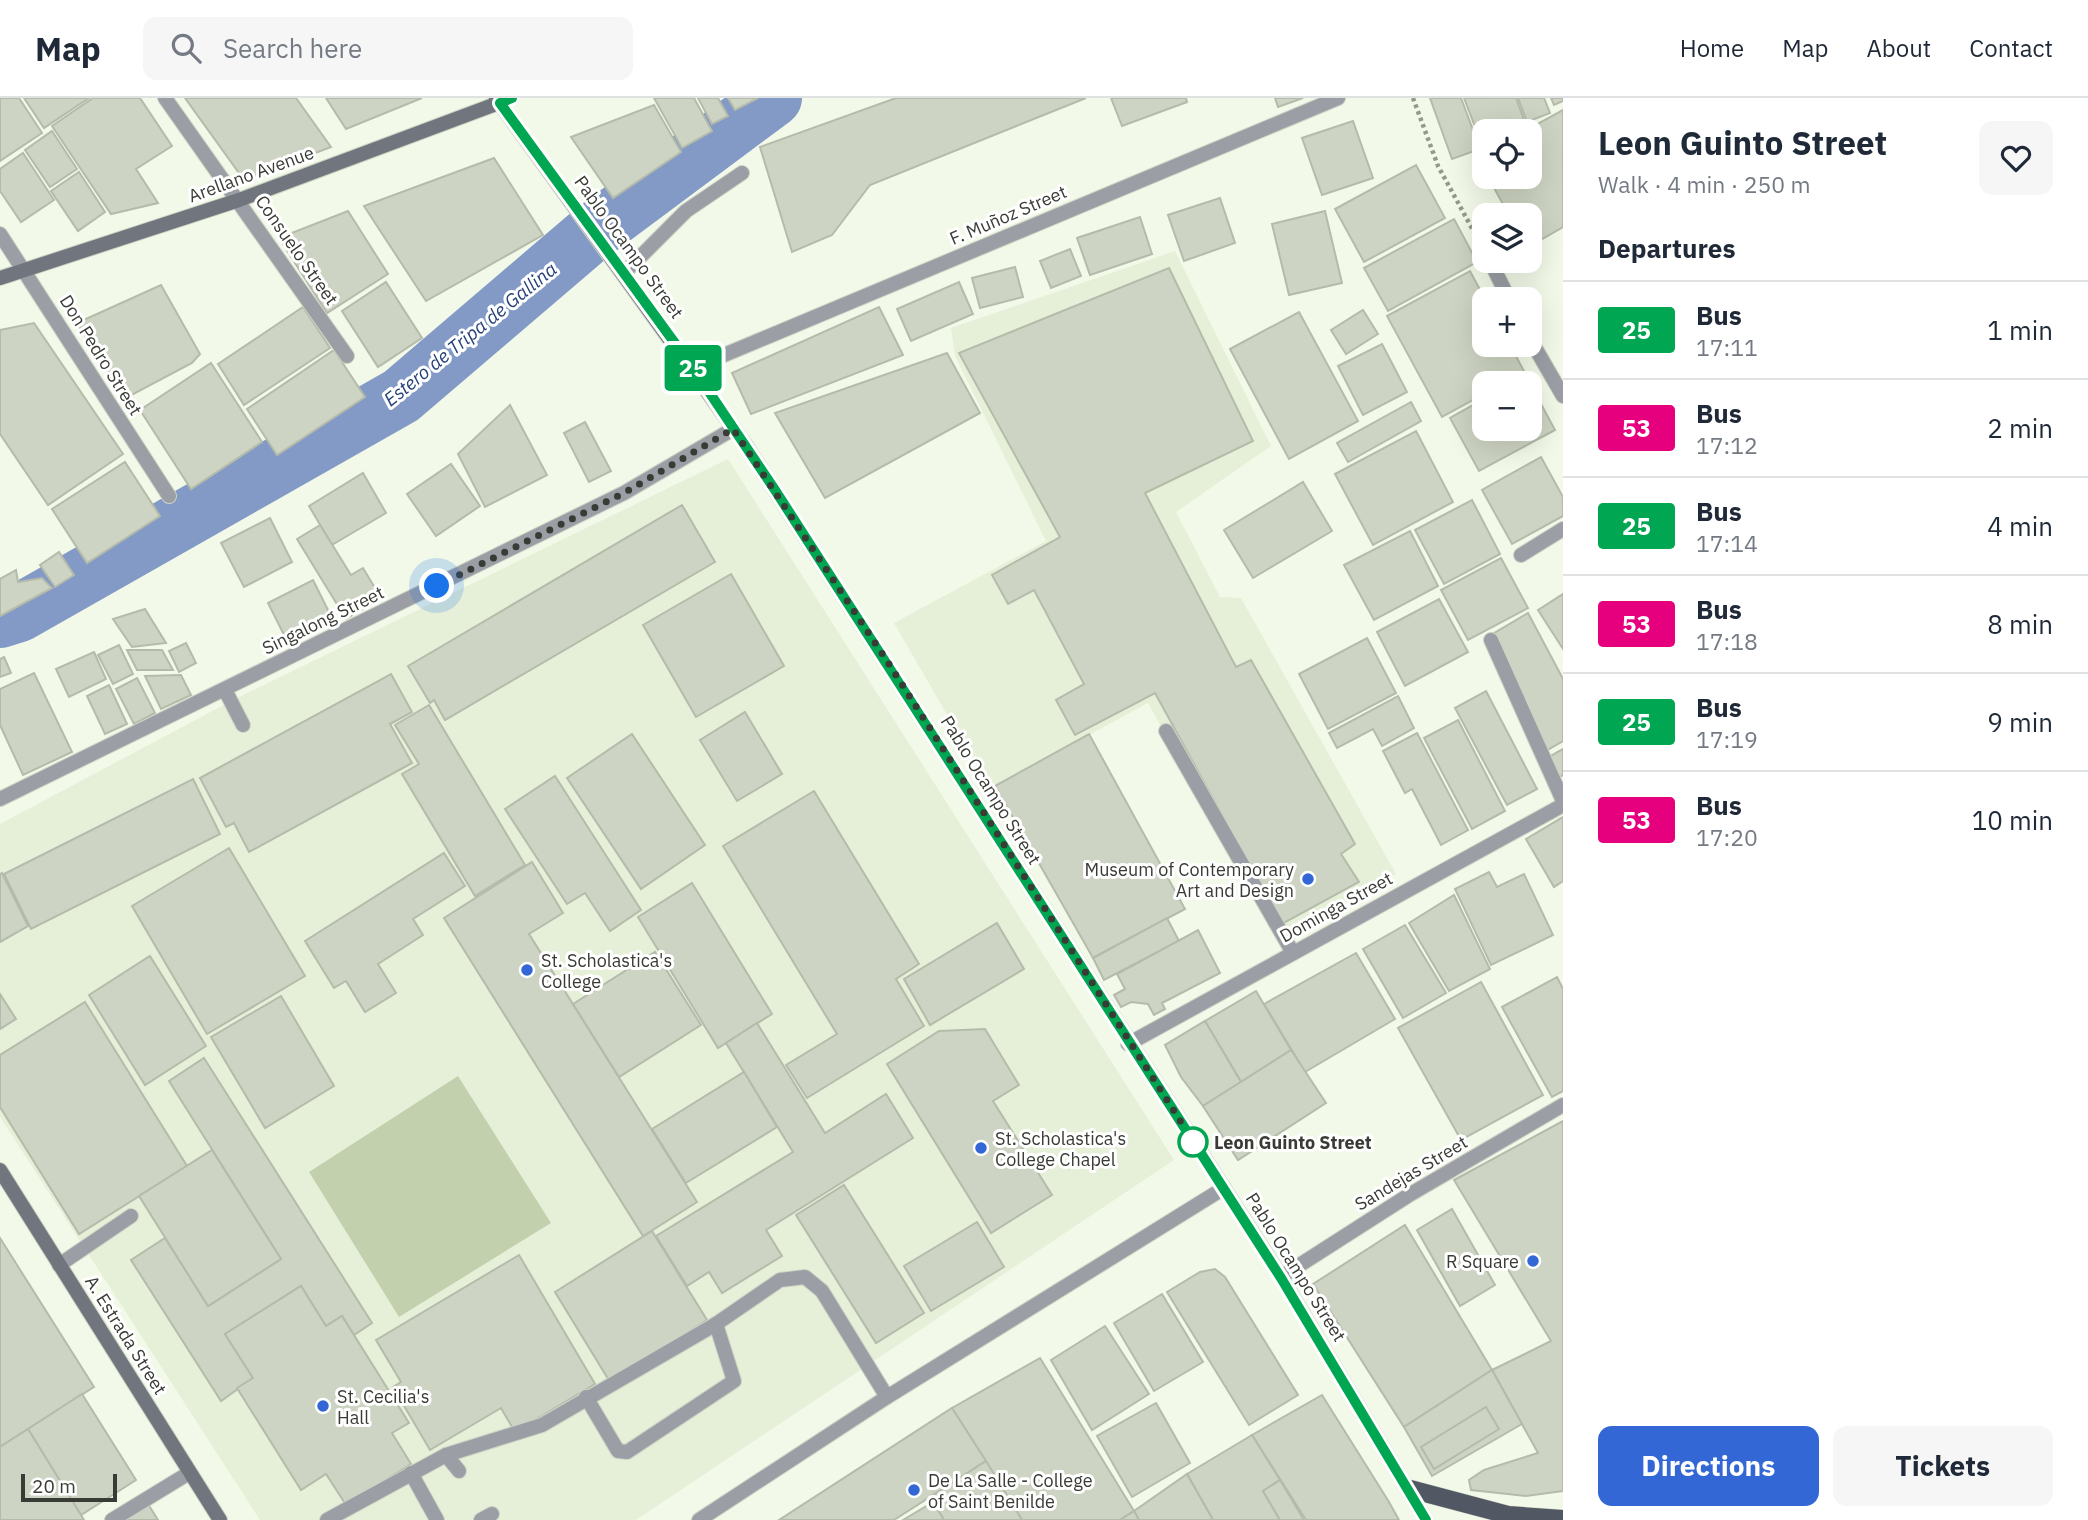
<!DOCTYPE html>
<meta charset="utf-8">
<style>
body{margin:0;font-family:"IBM Plex Sans",sans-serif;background:#f6f6f7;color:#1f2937;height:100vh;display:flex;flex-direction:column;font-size:26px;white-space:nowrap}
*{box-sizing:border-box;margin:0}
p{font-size:23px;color:#747a83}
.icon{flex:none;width:38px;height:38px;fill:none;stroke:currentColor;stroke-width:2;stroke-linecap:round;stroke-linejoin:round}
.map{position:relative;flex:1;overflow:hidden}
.details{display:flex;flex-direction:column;background:#fff;width:525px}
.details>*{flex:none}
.badge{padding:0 14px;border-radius:5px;font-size:24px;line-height:46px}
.controls{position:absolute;left:1472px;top:21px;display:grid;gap:14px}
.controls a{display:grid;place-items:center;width:70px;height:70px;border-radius:14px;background:#fff;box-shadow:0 7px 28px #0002;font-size:35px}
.scale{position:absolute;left:21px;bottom:18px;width:96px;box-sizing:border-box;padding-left:7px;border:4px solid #393b35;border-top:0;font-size:19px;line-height:24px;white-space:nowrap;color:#393b35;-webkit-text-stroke:5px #fff;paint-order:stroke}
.you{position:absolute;width:35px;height:35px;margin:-18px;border:5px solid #fff;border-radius:50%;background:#1a73e8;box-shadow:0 0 0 10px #1a73e833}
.map>.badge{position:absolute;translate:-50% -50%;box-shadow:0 0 0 4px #fff}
h2{padding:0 35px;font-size:26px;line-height:63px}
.round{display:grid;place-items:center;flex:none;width:74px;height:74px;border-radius:14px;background:#f6f6f7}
.summary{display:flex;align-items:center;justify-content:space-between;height:119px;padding:0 35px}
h1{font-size:33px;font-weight:700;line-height:52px}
.primary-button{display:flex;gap:14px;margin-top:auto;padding:14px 35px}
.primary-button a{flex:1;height:80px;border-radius:14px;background:#3367d6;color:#fff;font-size:28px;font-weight:700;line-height:80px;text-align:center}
.primary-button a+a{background:#f6f6f7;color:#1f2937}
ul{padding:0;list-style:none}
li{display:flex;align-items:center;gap:21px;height:98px;padding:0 35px;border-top:2px solid #e0e1e3}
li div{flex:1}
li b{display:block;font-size:26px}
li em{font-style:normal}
li .badge{min-width:77px;font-weight:700;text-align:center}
header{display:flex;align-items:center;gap:42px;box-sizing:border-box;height:98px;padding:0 35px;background:#fff;border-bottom:2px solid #e0e1e3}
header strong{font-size:33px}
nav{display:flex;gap:38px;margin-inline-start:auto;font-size:24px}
.search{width:490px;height:63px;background:#f6f6f7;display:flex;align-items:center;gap:18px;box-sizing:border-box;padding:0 24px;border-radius:14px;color:#747a83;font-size:26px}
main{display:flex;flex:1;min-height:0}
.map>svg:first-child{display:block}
.built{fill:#e6f0d8}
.green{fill:#c3d0ad}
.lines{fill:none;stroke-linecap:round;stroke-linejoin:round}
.river{stroke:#839ac6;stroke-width:58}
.building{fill:#ced4c3;stroke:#b5bbaa;stroke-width:2}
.service-casing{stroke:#cdd3c4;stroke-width:16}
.minor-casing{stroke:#cdd3c4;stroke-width:16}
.tertiary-casing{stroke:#cdd3c4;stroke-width:16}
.secondary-casing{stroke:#cdd3c4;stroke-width:16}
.primary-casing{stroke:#cdd3c4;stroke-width:19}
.path{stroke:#94998d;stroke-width:4.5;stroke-dasharray:3.5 3.5;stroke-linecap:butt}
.service{stroke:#9b9ea5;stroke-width:14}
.minor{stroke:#9b9ea5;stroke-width:14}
.tertiary{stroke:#9b9ea5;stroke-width:14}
.secondary{stroke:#70757e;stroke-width:14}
.primary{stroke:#515763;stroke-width:18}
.line-casing{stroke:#fff;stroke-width:16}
.line{stroke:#00a651;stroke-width:10}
.walk{stroke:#393b35;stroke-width:7;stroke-dasharray:0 12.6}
.poi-dot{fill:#3367d6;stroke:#fff;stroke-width:2.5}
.stop-dot{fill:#fff;stroke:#00a651;stroke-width:3.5}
.labels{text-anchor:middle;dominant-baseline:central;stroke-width:6;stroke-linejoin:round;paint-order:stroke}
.street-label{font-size:18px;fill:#393b35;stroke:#fff}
.poi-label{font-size:18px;fill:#393b35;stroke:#fff;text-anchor:start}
.stop-label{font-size:18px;font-weight:bold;fill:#393b35;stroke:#fff;text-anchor:start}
.water-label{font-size:19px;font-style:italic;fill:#264179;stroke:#fff}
</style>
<header>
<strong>Map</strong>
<div class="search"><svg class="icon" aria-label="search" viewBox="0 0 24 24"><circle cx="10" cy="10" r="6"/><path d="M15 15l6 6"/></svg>Search here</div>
<nav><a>Home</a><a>Map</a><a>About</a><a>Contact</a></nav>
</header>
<main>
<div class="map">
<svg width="1563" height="1422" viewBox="0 0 1563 1422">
<rect width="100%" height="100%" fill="#f2f9e8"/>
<!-- built -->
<g class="built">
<polygon points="1175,153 1271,348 1176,414 1220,499 1241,500 1396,776 1280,843 1148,605 990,691 894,525 1046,443 955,258 951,230"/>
<polygon points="728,361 1174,1062 636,1422 260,1422 0,1019 0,726 231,603"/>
</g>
<!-- green -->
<polygon class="green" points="458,978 551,1125 399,1219 309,1074"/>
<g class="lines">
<!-- river -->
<polyline class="river" points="0,521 19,515 401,298 593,134 773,0"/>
</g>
<!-- building -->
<g class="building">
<polygon points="0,0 19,0 42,35 0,63"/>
<polygon points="24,0 89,0 44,30"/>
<polygon points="93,0 140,0 172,48 136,71 158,105 111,116 52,28"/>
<polygon points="185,0 296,0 331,49 244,82"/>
<polygon points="326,0 422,0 346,31"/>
<polygon points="654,0 694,0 712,33 682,50"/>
<polygon points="698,0 718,0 728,18 712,26"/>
<polygon points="728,0 758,0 735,12"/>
<polygon points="896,0 1086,0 870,87 832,137 792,154 760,49"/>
<polygon points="1111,0 1186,0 1187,4 1122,28"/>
<polygon points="1275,0 1303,0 1278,9"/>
<polygon points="1430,0 1461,0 1480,51 1452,61"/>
<polygon points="1464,0 1516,0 1524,22 1494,33 1484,33 1484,37 1479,39"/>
<polygon points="1518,0 1544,0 1550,15 1527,24"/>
<polygon points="1551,0 1563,0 1563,3 1554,7"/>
<polygon points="654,7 681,54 613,100 571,39"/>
<polygon points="1563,12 1563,129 1530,148 1530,117 1509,117 1488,79 1530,79 1530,33 1525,33"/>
<polygon points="1353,23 1373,80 1322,97 1302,40"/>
<polygon points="52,33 77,71 50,89 25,52"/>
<polygon points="23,55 54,102 21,124 0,93 0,71"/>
<polygon points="1484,55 1484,72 1477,59"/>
<polygon points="494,60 543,137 426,203 364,108"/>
<polygon points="1416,67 1445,120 1364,164 1335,111"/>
<polygon points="79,74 105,114 78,133 51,93"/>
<polygon points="1220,100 1235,145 1184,163 1168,117"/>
<polygon points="348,113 388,176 327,215 279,140"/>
<polygon points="1325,113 1342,185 1289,197 1272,126"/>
<polygon points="1140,119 1152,156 1090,177 1077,140"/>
<polygon points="1454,121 1477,164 1388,213 1364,170"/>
<polygon points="1070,151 1081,178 1051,190 1040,163"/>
<polygon points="1015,169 1023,199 980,210 972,180"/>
<polygon points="1169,170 1253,343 1145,395 1236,569 1251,562 1355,746 1341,756 1359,784 1282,826 1155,595 1075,637 1056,602 1084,586 1034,492 1008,506 992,477 1060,439 959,255"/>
<polygon points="1470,173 1485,201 1484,247 1510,247 1524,273 1503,285 1484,285 1484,296 1442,319 1387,218"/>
<polygon points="386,184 422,240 378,269 342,213"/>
<polygon points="959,184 973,216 911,243 897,211"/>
<polygon points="161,187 200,256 192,265 124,301 77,225"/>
<polygon points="303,209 330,250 244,307 218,266"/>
<polygon points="879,209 903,257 751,316 732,275"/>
<polygon points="1363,212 1378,236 1346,256 1331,232"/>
<polygon points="1299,214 1358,323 1289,361 1230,251"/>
<polygon points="34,225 123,356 48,407 0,336 0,232"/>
<polygon points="1382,246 1407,294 1363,317 1338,268"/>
<polygon points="334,252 365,299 277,357 247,311"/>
<polygon points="947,255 980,315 825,400 775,315"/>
<polygon points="211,265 262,344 191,391 140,312"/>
<polygon points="1526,278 1555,332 1479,373 1450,320 1484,301 1484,331 1530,331 1530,285 1513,285"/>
<polygon points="1411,304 1421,323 1348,364 1337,345"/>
<polygon points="510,307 547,377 485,409 458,356"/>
<polygon points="585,324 611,373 589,384 564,335"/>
<polygon points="1416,333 1453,404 1373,447 1335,376"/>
<polygon points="1541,359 1563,399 1563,418 1512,446 1482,392"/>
<polygon points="125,364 160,418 87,465 52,411"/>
<polygon points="451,366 480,408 436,438 407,396"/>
<polygon points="363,375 386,415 332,447 309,408"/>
<polygon points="1303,384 1332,433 1253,480 1224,432"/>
<polygon points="1472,402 1500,456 1444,486 1415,432"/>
<polygon points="682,407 715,464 445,622 434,602 430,605 408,568"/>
<polygon points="270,420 292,464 244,489 221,445"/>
<polygon points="320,427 351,477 363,470 381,500 346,521 297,441"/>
<polygon points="1410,433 1438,488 1374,522 1344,467"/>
<polygon points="59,454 74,477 55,489 40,467"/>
<polygon points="1501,460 1528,510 1468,542 1441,492"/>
<polygon points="16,472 18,484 42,480 52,490 0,518 0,481"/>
<polygon points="731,476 784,568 696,619 643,527"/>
<polygon points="313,482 334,524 289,547 268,505"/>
<polygon points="1563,496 1563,551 1538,512"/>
<polygon points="1439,501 1468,554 1405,588 1377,534"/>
<polygon points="145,511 166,545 132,549 113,521"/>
<polygon points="1528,515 1563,581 1563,643 1544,654 1491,537"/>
<polygon points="1367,540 1396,595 1328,631 1299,576"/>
<polygon points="186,545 196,565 179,574 169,553"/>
<polygon points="119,547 133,576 113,586 98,557"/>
<polygon points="127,552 162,552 173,572 137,572"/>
<polygon points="94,554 106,581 69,599 56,571"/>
<polygon points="4,559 11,575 0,579 0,561"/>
<polygon points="34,575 72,654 23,677 0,627 0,591"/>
<polygon points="391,576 412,614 390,626 412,665 249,754 234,725 226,729 200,680"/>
<polygon points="181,577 191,597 161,611 145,578"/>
<polygon points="137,580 155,615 134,626 116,591"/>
<polygon points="109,587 127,626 105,636 87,598"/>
<polygon points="1486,593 1537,691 1507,707 1455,610"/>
<polygon points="1398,598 1414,630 1382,648 1373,631 1337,650 1329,635"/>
<polygon points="429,607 525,767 475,798 402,676 419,666 395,627"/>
<polygon points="745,614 782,676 737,703 700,642"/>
<polygon points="1458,622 1505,713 1472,731 1424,640"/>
<polygon points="1417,635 1468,732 1441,747 1412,691 1405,695 1383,653"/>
<polygon points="632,636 705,747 641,791 567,680"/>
<polygon points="1089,636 1185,811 1093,860 995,688"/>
<polygon points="1563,651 1563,677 1556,681 1547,660"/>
<polygon points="555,678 641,812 610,833 585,795 567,806 505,711"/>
<polygon points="193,681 220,736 31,831 4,776"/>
<polygon points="814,693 919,866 896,881 924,928 807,1000 786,967 837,936 723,748"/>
<polygon points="1563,719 1563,783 1554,789 1526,741"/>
<polygon points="229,750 305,878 207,936 132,808"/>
<polygon points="444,755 465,788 413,821 423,837 378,866 396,895 365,914 346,883 334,890 305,843"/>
<polygon points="532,764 563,815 529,836 697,1104 643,1138 444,820"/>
<polygon points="1489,774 1497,789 1524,776 1553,837 1491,867 1455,791"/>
<polygon points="2,775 28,828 0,844 0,776"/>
<polygon points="692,785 772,916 718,950 638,819"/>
<polygon points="1454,797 1490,871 1449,893 1409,825"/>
<polygon points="1167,820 1179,843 1104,882 1093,860"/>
<polygon points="997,825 1024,871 930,927 904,881"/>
<polygon points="1405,827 1446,895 1403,920 1363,851"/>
<polygon points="1198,832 1220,875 1162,905 1165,911 1154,917 1148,906 1131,904 1121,909 1114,897 1125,891 1117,876"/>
<polygon points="655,854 701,927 619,979 573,906"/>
<polygon points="1356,855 1395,921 1305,974 1264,906"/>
<polygon points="150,858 206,948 145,987 89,897"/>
<polygon points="1557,879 1563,891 1563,993 1552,999 1502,909"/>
<polygon points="1481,884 1543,997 1461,1042 1398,930"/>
<polygon points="1256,893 1291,952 1241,984 1205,923"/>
<polygon points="0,896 16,921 0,931"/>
<polygon points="281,898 334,988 265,1030 211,939"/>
<polygon points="85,904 187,1068 79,1136 0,1009 0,957"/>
<polygon points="1205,923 1241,984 1203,1008 1181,979 1165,947"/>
<polygon points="757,925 825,1035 886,996 913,1040 766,1132 782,1158 722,1195 709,1174 687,1188 656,1138 793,1054 726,945"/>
<polygon points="985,931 1019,987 993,1003 1052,1097 991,1135 887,966 939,933"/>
<polygon points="1291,952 1326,1005 1238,1062 1203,1008"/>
<polygon points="204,960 372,1225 354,1237 342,1218 326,1228 301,1188 225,1236 253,1280 221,1303 131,1162 165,1140 208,1208 281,1161 169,983"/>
<polygon points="744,974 777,1029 686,1085 652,1031"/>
<polygon points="1563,1023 1563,1393 1526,1398 1471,1392 1469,1382 1484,1372 1538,1355 1492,1272 1551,1243 1454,1082"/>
<polygon points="212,1052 281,1161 208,1208 139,1098"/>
<polygon points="844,1087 924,1215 876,1245 796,1117"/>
<polygon points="1452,1111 1495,1187 1460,1208 1417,1132"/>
<polygon points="977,1124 1004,1169 931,1213 904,1168"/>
<polygon points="1405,1127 1492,1272 1404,1329 1313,1186"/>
<polygon points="652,1133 707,1222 610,1284 555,1194"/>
<polygon points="0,1140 94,1289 0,1349"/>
<polygon points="519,1157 595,1286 515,1334 501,1310 430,1352 393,1289 401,1284 376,1242"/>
<polygon points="1215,1171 1225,1179 1298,1297 1249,1327 1167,1194 1200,1174"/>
<polygon points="301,1188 326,1228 342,1218 409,1325 392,1335 411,1366 346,1407 326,1376 301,1392 237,1290 253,1280 225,1236"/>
<polygon points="1162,1196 1203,1264 1154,1293 1114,1225"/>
<polygon points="1105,1228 1149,1296 1092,1332 1051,1262"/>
<polygon points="1040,1260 1134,1413 1120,1422 1022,1422 952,1310"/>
<polygon points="1492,1272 1522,1326 1432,1378 1404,1329"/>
<polygon points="82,1296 136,1382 81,1417 28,1331"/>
<polygon points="1322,1297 1389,1404 1399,1422 1306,1422 1252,1337"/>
<polygon points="1156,1305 1190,1365 1132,1399 1097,1338"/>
<polygon points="1486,1309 1499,1331 1434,1371 1421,1349"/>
<polygon points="952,1310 986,1363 894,1422 779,1422"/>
<polygon points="28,1331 81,1417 84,1422 0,1422 0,1349"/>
<polygon points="1252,1337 1280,1382 1263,1393 1280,1422 1213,1422 1187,1376"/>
<polygon points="986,1363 1022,1422 944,1422 930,1399"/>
<polygon points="1187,1376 1213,1422 1139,1422 1134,1413"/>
<polygon points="1280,1382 1304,1422 1280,1422 1263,1393"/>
<polygon points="933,1404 944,1422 903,1422"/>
<polygon points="148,1406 158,1422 124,1422"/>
<polygon points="1134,1413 1139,1422 1120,1422"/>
</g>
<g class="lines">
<defs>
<g id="service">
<polyline points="624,175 686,113 742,75"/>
<polyline points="1521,457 1563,431"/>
<polyline points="1491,542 1563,703"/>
<polyline points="225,592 243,627"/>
<polyline points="1166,633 1293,855"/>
<polyline points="59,1167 131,1118"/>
<polyline points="586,1299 618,1353 627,1354 734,1283 716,1226"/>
<polyline points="446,1357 459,1373"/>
<polyline points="411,1375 437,1422"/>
<polyline points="327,1422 446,1357 542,1327 716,1226 780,1182 805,1179 822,1193 887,1299"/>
<polyline points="481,1422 492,1416"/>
</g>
<g id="minor">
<polyline points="165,0 347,258"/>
<polyline points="0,136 169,398"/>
<polyline points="1490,163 1509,201"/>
<polyline points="1530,241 1563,298"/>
<polyline points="693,270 1338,0"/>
<polyline points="1128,946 1563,707"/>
<polyline points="1281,1179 1409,1097 1563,1007"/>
<polyline points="112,1422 189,1375"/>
</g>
<g id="tertiary">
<polyline points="0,701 624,395 733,331"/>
<polyline points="699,1422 887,1299 1224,1090"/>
</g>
<g id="secondary">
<polyline points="496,0 747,349 1281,1179 1426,1422"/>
<polyline points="0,180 239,102 512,0"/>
<polyline points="0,1072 220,1422"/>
</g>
<polyline id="primary" points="1410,1391 1508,1417 1563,1421"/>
</defs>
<!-- service casing -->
<use href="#service" class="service-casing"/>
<!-- minor casing -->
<use href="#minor" class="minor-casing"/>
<!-- tertiary casing -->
<use href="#tertiary" class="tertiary-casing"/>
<!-- secondary casing -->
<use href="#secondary" class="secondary-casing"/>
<!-- primary casing -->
<use href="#primary" class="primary-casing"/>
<!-- path -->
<polyline class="path" points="1413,0 1438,68 1480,145"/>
<!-- service -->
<use href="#service" class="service"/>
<!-- minor -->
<use href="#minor" class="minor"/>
<!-- tertiary -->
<use href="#tertiary" class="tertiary"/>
<!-- secondary -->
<use href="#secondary" class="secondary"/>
<!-- primary -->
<use href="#primary" class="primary"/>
</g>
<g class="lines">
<defs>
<polyline id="line" points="512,0 500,5 693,270 775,392 1281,1180 1426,1422"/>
</defs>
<!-- line casing -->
<use href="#line" class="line-casing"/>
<!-- line -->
<use href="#line" class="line"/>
<!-- walk -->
<polyline class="walk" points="437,488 624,395 733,331 887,563 1197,1049 1193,1044"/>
</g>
<!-- markers -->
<g class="poi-dot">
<circle cx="1308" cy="781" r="7"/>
<circle cx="527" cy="872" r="7"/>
<circle cx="981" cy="1050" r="7"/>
<circle cx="1533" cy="1163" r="7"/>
<circle cx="323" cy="1308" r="7"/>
<circle cx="914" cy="1392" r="7"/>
</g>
<circle class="stop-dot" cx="1193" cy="1044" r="14"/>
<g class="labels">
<!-- street labels -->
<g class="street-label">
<text transform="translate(251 76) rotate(-20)">Arellano Avenue</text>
<text transform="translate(1008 117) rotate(-23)">F. Muñoz Street</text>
<text transform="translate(629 149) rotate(54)">Pablo Ocampo Street</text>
<text transform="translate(297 152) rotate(55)">Consuelo Street</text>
<text transform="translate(101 257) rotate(58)">Don Pedro Street</text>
<text transform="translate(323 522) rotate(-26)">Singalong Street</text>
<text transform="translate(991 692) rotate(58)">Pablo Ocampo Street</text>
<text transform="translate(1336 809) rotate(-29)">Dominga Street</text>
<text transform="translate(1411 1075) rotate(-31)">Sandejas Street</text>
<text transform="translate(1296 1169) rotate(58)">Pablo Ocampo Street</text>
<text transform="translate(126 1237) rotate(58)">A. Estrada Street</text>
</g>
<!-- poi labels -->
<g class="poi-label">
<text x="1294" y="771" text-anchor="end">Museum of Contemporary<tspan x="1294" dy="21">Art and Design</tspan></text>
<text x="541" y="862">St. Scholastica's<tspan x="541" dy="21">College</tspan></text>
<text x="995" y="1040">St. Scholastica's<tspan x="995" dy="21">College Chapel</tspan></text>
<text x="1519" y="1163" text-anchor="end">R Square</text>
<text x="337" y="1298">St. Cecilia's<tspan x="337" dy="21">Hall</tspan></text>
<text x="928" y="1382">De La Salle - College<tspan x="928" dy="21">of Saint Benilde</tspan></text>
</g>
<!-- stop labels -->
<g class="stop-label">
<text x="1214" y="1044">Leon Guinto Street</text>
</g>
<!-- water labels -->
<g class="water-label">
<text transform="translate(470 236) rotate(-39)">Estero de Tripa de Gallina</text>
</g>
</g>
</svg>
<div class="controls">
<a><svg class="icon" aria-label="locate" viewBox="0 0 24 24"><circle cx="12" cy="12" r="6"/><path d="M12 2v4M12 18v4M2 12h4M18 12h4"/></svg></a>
<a><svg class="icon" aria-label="layers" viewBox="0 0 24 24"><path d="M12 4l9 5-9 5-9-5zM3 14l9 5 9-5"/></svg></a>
<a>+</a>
<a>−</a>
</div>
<div class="scale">20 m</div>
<div class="you" style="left:437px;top:488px"></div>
<b class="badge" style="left:693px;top:270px;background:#00a651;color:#fff">25</b>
</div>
<section class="details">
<div class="summary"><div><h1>Leon Guinto Street</h1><p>Walk · 4 min · 250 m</p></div><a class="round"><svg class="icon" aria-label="heart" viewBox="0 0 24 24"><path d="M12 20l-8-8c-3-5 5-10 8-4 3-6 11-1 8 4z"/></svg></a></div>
<h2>Departures</h2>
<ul>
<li><span class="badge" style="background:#00a651;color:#fff">25</span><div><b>Bus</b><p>17:11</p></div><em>1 min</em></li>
<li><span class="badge" style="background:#e6007e;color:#fff">53</span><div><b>Bus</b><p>17:12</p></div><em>2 min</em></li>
<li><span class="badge" style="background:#00a651;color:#fff">25</span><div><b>Bus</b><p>17:14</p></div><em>4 min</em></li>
<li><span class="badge" style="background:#e6007e;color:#fff">53</span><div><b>Bus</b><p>17:18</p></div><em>8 min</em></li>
<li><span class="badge" style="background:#00a651;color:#fff">25</span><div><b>Bus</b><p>17:19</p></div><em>9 min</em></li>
<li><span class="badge" style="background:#e6007e;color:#fff">53</span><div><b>Bus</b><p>17:20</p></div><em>10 min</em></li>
</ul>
<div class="primary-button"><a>Directions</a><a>Tickets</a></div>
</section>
</main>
